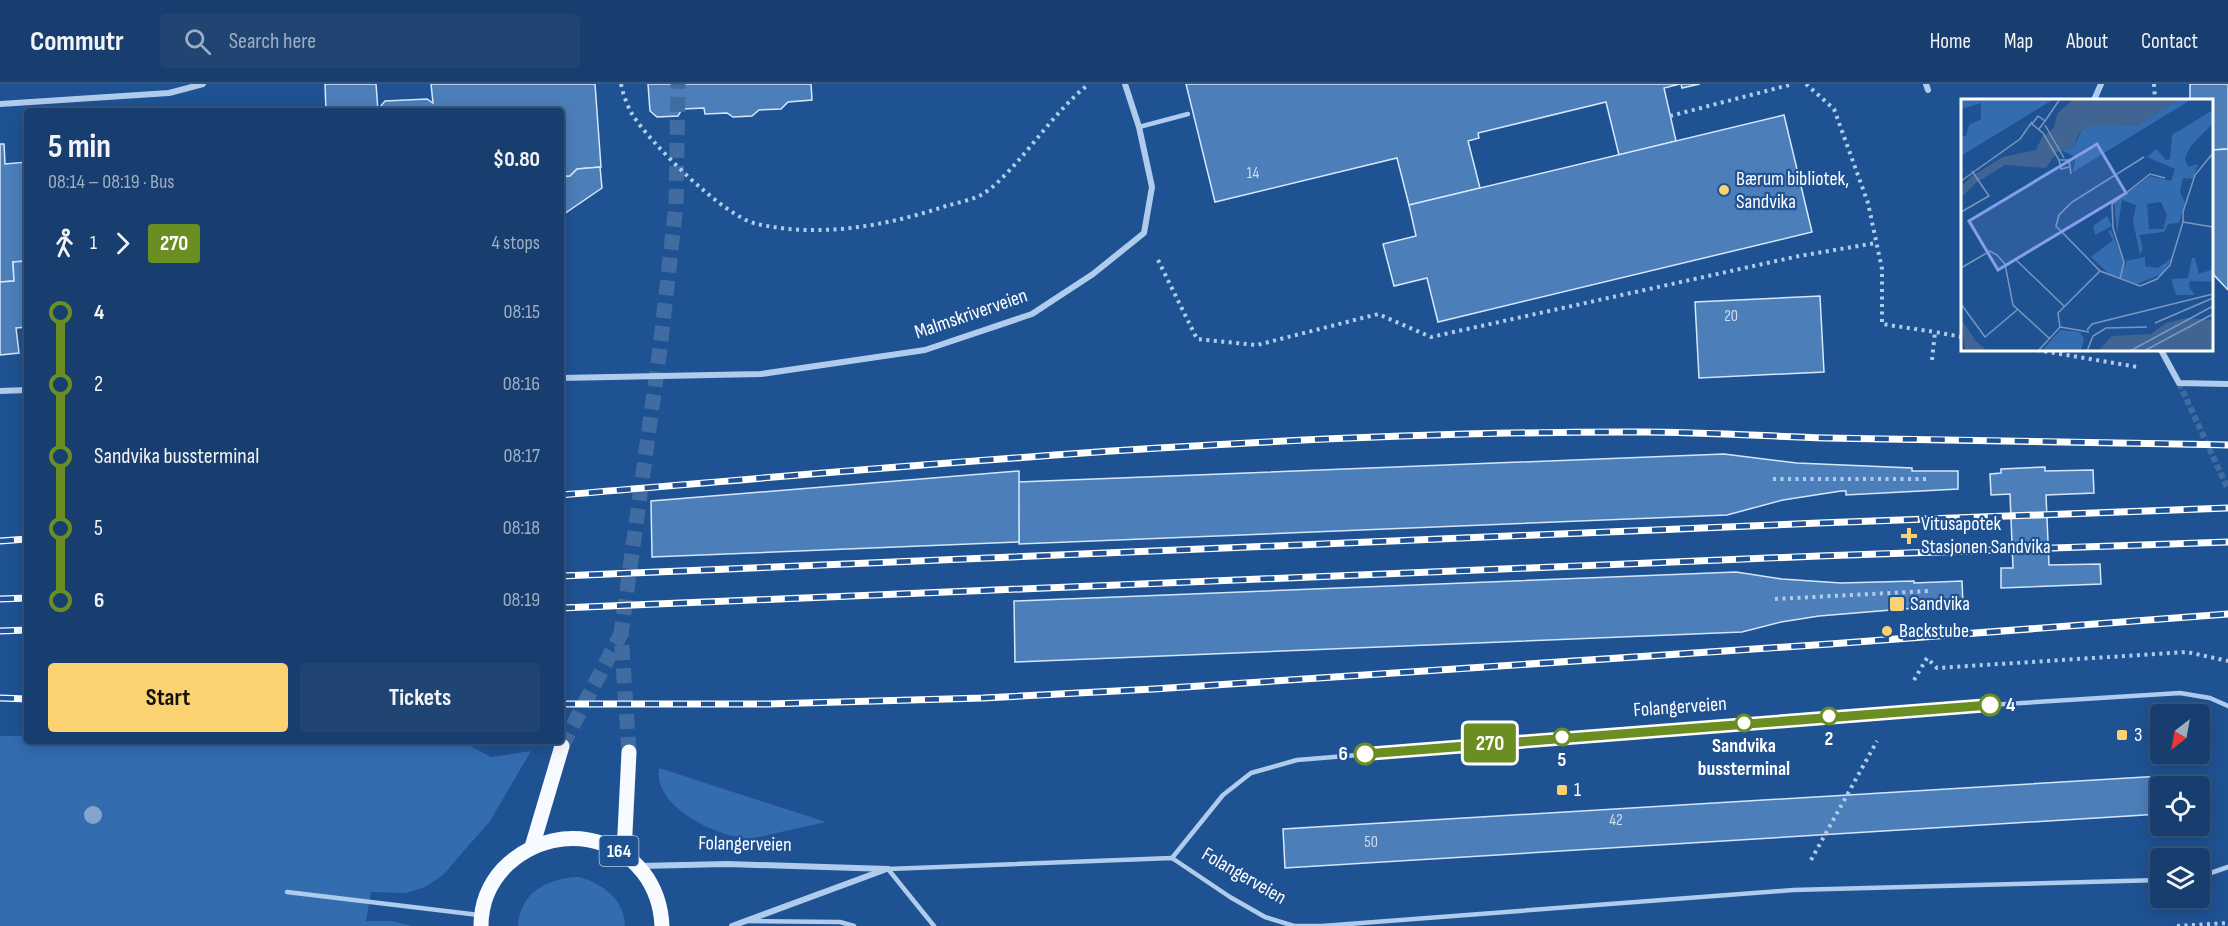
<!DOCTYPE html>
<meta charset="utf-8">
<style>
body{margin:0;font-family:"Sofia Sans Condensed",sans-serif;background:#204573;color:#f1f3f6;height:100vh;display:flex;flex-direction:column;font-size:22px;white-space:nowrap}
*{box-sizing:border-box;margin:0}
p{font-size:20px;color:#9eaec2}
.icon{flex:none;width:33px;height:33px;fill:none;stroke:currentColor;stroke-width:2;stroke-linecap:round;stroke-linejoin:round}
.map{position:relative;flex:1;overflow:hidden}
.panel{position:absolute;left:24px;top:24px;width:540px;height:636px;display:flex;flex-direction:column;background:#173e6e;border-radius:6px;box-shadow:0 3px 15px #0003,0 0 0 2px #365781}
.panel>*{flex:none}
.badge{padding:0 12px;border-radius:4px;font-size:21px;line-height:39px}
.needle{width:39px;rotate:211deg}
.buttons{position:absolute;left:2150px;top:620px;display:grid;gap:12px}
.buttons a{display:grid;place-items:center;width:60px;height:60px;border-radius:6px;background:#173e6e;box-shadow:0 3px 15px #0003,0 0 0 2px #365781;font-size:30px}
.map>.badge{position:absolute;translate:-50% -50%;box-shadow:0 0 0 3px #fff}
.legs{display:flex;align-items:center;gap:9px;height:66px;padding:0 24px;font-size:20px}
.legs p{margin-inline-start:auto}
.overview{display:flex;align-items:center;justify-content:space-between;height:102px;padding:0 24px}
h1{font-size:33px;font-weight:700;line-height:45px}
.cta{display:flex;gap:12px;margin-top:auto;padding:12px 24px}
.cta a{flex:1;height:69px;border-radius:6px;background:#fbd271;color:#111;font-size:24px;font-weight:700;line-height:69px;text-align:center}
.cta a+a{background:#204573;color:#f1f3f6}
ul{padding:0 24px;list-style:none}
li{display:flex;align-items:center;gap:21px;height:72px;font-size:22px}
li i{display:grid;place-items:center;width:9px;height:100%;margin:0 8px;background:currentColor}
li i::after{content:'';width:15px;height:15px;margin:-8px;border:4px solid;border-radius:50%;background:#173e6e}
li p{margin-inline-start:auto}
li:first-child i{background:linear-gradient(#0000 50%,currentColor 0)}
li:last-child i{background:linear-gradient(currentColor 50%,#0000 0)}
header{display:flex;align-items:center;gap:36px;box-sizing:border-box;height:84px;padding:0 30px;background:#173e6e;border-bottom:2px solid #365781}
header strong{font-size:28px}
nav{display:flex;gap:33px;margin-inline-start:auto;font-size:21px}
.search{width:420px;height:54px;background:#204573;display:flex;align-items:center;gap:15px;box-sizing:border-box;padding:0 21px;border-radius:6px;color:#9eaec2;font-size:22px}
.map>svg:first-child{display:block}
.green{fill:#336caf}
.building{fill:#4c7eba;stroke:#d6e7fa;stroke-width:1.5}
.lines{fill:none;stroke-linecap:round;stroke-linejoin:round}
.street-tunnel{stroke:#416ca2;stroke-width:6;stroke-dasharray:6 3;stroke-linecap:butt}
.primary-tunnel{stroke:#416ca2;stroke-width:15;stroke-dasharray:15 8;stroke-linecap:butt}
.path{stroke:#b0cced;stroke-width:4;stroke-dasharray:3 4.5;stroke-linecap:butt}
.lane{stroke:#b0cced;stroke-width:4.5}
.street{stroke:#b0cced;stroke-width:6}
.primary{stroke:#f7faff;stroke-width:15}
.rail-casing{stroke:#fff;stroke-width:7}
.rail{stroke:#1f5292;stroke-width:4.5;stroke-dasharray:14;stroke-linecap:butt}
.tree{fill:#84a4cb}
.line-1-casing{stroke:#fff;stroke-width:14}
.line-1{stroke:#6b8e23;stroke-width:9}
.poi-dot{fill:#fbd271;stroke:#1f5292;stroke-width:2}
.stop-1-dot{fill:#fff;stroke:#6b8e23;stroke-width:3}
.labels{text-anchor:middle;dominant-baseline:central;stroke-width:4.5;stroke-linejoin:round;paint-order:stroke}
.number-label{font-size:16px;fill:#d2dfee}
.shield{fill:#1f5292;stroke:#bccbde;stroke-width:1.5}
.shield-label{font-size:18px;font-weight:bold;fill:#fff}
.poi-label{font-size:20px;fill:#fff;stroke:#1f5292;text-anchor:start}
.street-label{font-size:20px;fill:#fff;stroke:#1f5292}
.stop-label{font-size:20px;font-weight:bold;fill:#fff;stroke:#1f5292}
.inset-road{fill:none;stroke:#7997be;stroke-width:1.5}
.view{fill:#839eea;fill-opacity:0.15;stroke:#839eea;stroke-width:3}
.inset-edge{fill:none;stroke:#fff;stroke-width:3}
</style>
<header>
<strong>Commutr</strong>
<div class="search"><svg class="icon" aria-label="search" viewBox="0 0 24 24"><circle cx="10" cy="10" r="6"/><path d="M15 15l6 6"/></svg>Search here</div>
<nav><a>Home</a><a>Map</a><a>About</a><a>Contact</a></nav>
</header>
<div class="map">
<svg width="2228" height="842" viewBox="0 0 2228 842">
<rect width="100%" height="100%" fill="#1f5292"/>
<!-- green -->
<g class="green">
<polygon points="0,652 27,652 27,657 461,657 491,673 531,667 490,737 443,791 425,803 406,809 371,808 366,837 392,837 413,842 0,842"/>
<path d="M659,684L826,738C808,742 790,746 772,750C765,751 756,755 749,754C717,753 653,723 659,684Z"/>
<path d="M579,793C603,800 624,815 625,842H518C520,808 548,794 579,793Z"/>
</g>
<!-- building -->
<g class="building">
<polygon points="325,0 376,0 378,27 326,27"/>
<polygon points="431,0 595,0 601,83 577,85 570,92 561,93 561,27 380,27 380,23 385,17 427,15 433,19"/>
<polygon points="648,0 811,0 812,16 788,18 781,25 759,26 752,32 733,33 727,29 705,30 704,24 682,25 678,32 657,33 650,27"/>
<polygon points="1186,0 1680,0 1664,4 1676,57 1619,71 1606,18 1478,49 1479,54 1468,57 1480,104 1409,121 1397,74 1215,118"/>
<polygon points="1681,0 1700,0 1682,4"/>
<polygon points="2190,0 2228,0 2228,65 2212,66 2212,16 2190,16"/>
<polygon points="319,23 326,27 276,27 278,25"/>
<polygon points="1784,31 1812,148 1438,238 1427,194 1394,202 1383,160 1416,152 1409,121"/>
<polygon points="0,60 4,60 5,80 27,78 27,177 13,178 14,197 0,198"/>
<polygon points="2228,65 2228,206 2214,191 2212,184 2212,66"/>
<polygon points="600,83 602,104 561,132 561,93 570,92 577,85"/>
<polygon points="27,177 27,243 16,244 19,269 0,271 0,198 14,197 13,178"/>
<polygon points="1820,212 1824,288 1699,294 1695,218"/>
<polygon points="1724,370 1797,379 1912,384 1912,387 1958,387 1958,405 1846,411 1846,407 1841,407 1783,416 1727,431 1019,460 1018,398"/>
<polygon points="2045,383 2045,387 2093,386 2094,409 2046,411 2049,481 2100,480 2101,500 2001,504 2001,484 2013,484 2010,410 1991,411 1990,390 2001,389 2001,385"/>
<polygon points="1019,387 1019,458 652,473 651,417"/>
<polygon points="1736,488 1782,495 1841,499 1914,497 1914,499 1962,497 1963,520 1915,523 1915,524 1819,532 1781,538 1742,548 1015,578 1014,517"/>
<polygon points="2178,691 2179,702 2160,702 2160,730 1285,784 1283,745"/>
</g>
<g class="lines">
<!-- street-tunnel -->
<polyline class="street-tunnel" points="2179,299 2228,405"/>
<!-- primary-tunnel -->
<g class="primary-tunnel">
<polyline points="562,662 621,550"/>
<polyline points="629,668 621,550 660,265 676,121 678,0"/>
</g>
<!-- path -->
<g class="path">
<path d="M621,0C623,10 627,21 632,30C650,59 724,133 757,140C820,154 886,142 946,122C957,119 971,116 981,111C995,103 1007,89 1018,77C1040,52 1062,21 1089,0"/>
<polyline points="1806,0 1834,25 1868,119 1882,185 1882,240 1935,248"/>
<polyline points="2154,0 2155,16"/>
<polyline points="1670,32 1793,0"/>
<polyline points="1158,176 1197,255 1257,261 1378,230 1431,253 1799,172 1876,159"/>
<polyline points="2037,266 2137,283"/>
<polyline points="1932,276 1935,248 1962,253"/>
<polyline points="1773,395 1929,395"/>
<polyline points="1775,515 1928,507"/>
<polyline points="1914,596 1927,574 1937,584 2187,568 2228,577"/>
<polyline points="1811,776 1877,657"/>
<polyline points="2177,842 2228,839"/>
</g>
<!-- lane -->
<g class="lane">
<polyline points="1139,43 1188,30"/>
<polyline points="1172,774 1223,711 1251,689 1297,676 1895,627 2180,609 2210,614 2228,622"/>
<polyline points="888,785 1172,774 1230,813 1265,833 1294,842 1322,842 1793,806 2160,796"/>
<polyline points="888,785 934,842"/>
<polyline points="2199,793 2228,783"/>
<polyline points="287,808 479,831"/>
<polyline points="748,837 840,838 854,842"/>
</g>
<!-- street -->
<g class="street">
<polyline points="1926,0 1928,6"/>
<polyline points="2094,16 2101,0"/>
<polyline points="0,20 169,9 203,0"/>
<polyline points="2161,266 2179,299 2228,300"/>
<polyline points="561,294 761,290 925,266 1032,230 1093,190 1144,149 1152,103 1139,43 1125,0"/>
<polyline points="0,307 27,306"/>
<polyline points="639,782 727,780 888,785"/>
<polyline points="732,842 884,786"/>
</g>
<!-- primary -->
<g class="primary">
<polyline points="532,763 562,662"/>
<polyline points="624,769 629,668"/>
<path d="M481,842C481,820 489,800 504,784C562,726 658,758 662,842"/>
</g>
<defs>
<g id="rail">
<path d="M561,411C920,381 1280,347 1641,348C1702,348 1764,352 1825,354C1960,356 2094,358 2228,361"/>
<polyline points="0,457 27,455"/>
<polyline points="561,492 1819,439 2228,424"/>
<polyline points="0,515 27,514"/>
<polyline points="561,524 1819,472 2228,458"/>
<polyline points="0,547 27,546"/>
<polyline points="0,614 27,615"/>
<polyline points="561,620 767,620 983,614 1154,605 1830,560 2228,530"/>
</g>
</defs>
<!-- rail casing -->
<use href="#rail" class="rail-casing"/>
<!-- rail -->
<use href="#rail" class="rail"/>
</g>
<!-- trees -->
<circle class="tree" cx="93" cy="731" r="9"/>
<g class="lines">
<defs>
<polyline id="line-1" points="1365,670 1990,621"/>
</defs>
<!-- line-1 casing -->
<use href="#line-1" class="line-1-casing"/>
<!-- line-1 -->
<use href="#line-1" class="line-1"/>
</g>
<!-- markers -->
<g class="poi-dot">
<circle cx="1724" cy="106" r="6"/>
<path d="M1906 443h6v6h6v6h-6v6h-6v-6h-6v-6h6z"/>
<rect x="1889" y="512" width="16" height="16" rx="3"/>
<circle cx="1887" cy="547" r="6"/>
<rect x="2116" y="645" width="12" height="12" rx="3"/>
<rect x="1556" y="700" width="12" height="12" rx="3"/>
</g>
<g class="stop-1-dot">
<circle cx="1990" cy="621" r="10"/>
<circle cx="1829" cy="632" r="8"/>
<circle cx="1744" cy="639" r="8"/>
<circle cx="1562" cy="653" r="8"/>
<circle cx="1365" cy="670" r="10"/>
</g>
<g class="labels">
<!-- number labels -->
<g class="number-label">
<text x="1253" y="89">14</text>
<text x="1731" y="232">20</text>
<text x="1616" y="736">42</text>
<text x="1371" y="758">50</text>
</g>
<!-- shield labels -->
<rect class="shield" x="599.5" y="752" width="39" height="30" rx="4.5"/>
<g class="shield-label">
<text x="619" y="767">164</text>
</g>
<!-- poi labels -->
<g class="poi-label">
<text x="1736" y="95">Bærum bibliotek,<tspan x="1736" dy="23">Sandvika</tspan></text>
<text x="1921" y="440">Vitusapotek<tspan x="1921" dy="23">Stasjonen Sandvika</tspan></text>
<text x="1910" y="520">Sandvika</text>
<text x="1899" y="547">Backstube</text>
<text x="2134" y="651">3</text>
<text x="1574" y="706">1</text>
</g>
<!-- street labels -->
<g class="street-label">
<text transform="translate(971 230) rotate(-19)">Malmskriverveien</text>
<text transform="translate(1680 623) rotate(-4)">Folangerveien</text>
<text transform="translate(745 760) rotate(1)">Folangerveien</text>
<text transform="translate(1244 792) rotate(30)">Folangerveien</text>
</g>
<!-- stop labels -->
<g class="stop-label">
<text x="2006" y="621" text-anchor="start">4</text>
<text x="1829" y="655">2</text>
<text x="1744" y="662">Sandvika<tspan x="1744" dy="23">bussterminal</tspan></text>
<text x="1348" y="670" text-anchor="end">6</text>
<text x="1562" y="676">5</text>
</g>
</g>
<!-- overview -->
<g transform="translate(1961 15)">
<rect width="252" height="252" fill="#1f5292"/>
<path d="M0,0H93L0,57V37H5L8,26L20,20V4L0,10ZM218,0H231L112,73L115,58L101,52L112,49L122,29L135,24L175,27ZM252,11V24L230,47L224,59L227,68L237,65L232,80L222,79L219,93L224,104L218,124L207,125L203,133L178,136L182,148L179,156L172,122L175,106L161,101L156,135L153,103L189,77L210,82L214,70L186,58L195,50L205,61L209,60L211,36ZM200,103L206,116L202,130H188L186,105ZM146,117L151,127L134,136L132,127ZM150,131L165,168V162L184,158V167L197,169L212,158L201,175L176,185L147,174L130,158L152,141L147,132ZM231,159H234L238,175L252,170V183L229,182L228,188L234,196H215L210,180L227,179ZM99,231L118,233L123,239L120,252H81Z" fill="#336caf" fill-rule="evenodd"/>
<path d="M112,0H218L175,27L130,26L118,34L112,49L96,53L85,69L44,66L16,83L0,99V88L11,77L42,58L75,51L81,38L93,29L96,15ZM226,219L252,221V252H137L151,237L190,235L205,224ZM0,220L15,242L26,252H4Z" fill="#416592"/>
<path class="inset-road" d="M84,22L99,0M84,26L103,59M78,30L84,22L77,17L71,25L82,34L98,61M183,58L111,103L98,116L95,127L139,172L179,187L196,180L209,166L222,123M108,68L100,70L98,61H108L110,75M0,82L59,40L71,23M0,113L28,97L11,72M222,123V113L234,76L252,54M222,123L252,128M54,160L103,207M0,169L29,152L36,156L44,165L52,206L89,240M159,180L163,163L152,129L151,105L189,75L204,79M0,205L24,238L56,211M194,224L252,199M99,228L97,214L139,172M99,228L128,233M126,231L131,225L252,195M77,252L99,228M126,252L132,237L145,229L186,228M169,252L252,207M183,252L252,215"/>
<path class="view" d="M136,45L165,94L37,171L8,122Z"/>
<rect width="252" height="252" class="inset-edge"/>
</g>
</svg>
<div class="buttons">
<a><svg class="needle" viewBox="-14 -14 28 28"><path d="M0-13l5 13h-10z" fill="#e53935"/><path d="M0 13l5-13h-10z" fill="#9eaec2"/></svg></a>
<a><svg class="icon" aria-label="locate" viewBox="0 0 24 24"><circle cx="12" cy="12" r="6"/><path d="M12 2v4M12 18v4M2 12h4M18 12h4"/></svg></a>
<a><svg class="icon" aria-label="layers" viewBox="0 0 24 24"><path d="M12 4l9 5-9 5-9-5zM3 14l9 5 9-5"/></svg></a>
</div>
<b class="badge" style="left:1490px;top:659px;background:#6b8e23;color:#fff">270</b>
<section class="panel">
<div class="overview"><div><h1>5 min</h1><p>08:14 – 08:19 · Bus</p></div><b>$0.80</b></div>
<div class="legs"><svg class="icon" aria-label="walk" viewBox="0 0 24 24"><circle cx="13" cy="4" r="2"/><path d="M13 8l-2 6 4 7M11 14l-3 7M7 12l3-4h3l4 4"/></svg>1<svg class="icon" aria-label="forward" viewBox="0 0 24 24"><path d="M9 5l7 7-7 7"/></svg><b class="badge" style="background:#6b8e23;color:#fff">270</b><p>4 stops</p></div>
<ul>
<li><i style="color:#6b8e23"></i><b>4</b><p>08:15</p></li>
<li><i style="color:#6b8e23"></i><span>2</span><p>08:16</p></li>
<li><i style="color:#6b8e23"></i><span>Sandvika bussterminal</span><p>08:17</p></li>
<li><i style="color:#6b8e23"></i><span>5</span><p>08:18</p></li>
<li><i style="color:#6b8e23"></i><b>6</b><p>08:19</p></li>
</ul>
<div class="cta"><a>Start</a><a>Tickets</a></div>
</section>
</div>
